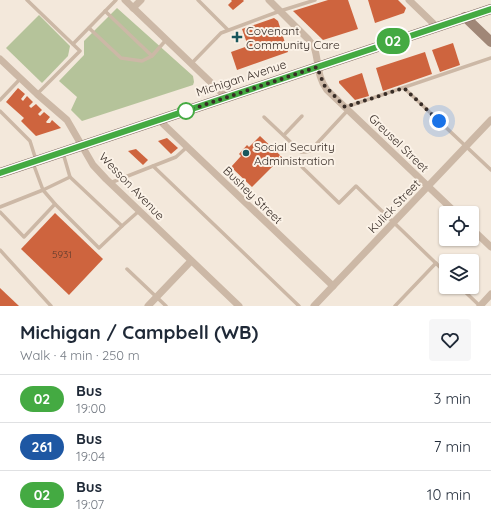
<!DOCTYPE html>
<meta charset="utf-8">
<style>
body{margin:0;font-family:Quicksand,sans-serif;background:#f6f6f7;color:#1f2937;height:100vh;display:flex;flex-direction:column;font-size:15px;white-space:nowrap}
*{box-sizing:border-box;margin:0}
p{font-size:13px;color:#747a83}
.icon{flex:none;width:22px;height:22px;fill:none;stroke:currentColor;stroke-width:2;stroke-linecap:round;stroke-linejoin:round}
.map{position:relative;height:306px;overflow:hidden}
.details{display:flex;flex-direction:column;background:#fff;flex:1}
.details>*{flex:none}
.badge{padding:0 8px;border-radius:13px;font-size:14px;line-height:26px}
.buttons{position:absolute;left:439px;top:206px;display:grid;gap:8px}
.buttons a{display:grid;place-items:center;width:40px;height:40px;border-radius:4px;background:#fff;box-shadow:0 1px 3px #0004;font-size:20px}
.you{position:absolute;width:20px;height:20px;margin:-10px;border:3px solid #fff;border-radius:50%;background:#1a73e8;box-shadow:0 0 0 6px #1a73e833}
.map>.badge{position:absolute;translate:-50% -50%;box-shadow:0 0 0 2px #fff}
.round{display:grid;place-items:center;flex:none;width:42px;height:42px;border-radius:4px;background:#f6f6f7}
.summary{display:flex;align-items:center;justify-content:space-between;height:68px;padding:0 20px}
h1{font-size:19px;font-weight:800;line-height:30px}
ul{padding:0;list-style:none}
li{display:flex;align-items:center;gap:12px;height:48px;padding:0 20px;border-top:1px solid #e0e1e3}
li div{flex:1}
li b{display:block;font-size:15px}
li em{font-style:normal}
li .badge{min-width:44px;font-weight:700;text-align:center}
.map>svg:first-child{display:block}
.green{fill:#b5c39a}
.building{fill:#ce643e}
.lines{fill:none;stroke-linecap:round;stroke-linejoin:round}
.lane{stroke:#ccb8a6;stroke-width:3.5}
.street{stroke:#ccb8a6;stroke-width:7}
.secondary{stroke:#a08777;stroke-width:10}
.primary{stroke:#7b6457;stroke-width:10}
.line-casing{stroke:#fff;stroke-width:9}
.line{stroke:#44aa42;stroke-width:6}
.walk{stroke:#382d27;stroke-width:4;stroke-dasharray:0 7.2}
.poi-dot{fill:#1a575c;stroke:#fbf2e7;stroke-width:1.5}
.stop-dot{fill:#fff;stroke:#44aa42;stroke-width:2}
.labels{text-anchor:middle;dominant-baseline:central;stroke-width:4;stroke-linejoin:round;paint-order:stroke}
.number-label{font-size:10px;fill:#5e3b2d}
.poi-label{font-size:12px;fill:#382d27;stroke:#fbf2e7;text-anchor:start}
.street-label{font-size:12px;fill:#382d27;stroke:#fbf2e7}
</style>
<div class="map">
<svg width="491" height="306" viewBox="0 0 491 306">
<rect width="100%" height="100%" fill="#f3e8db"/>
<!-- green -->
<g class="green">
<polygon points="117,8 193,76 194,82 193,85 82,121 71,110 77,97 59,81 84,55 84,41"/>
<polygon points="39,15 70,46 68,56 42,83 6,48"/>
</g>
<!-- building -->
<g class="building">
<polygon points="231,0 243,0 244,1 233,10 228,5 232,1"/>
<polygon points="328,0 348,0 358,29 323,40 293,11"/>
<polygon points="368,0 398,0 406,8 404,13 375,23"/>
<polygon points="274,18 278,21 288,52 237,70 231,52 248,46 242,29"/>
<polygon points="453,43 460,65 440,72 432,50"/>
<polygon points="425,52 432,74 383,91 376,68"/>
<polygon points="362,73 369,96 355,100 339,83 339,81"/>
<polygon points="18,88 25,94 21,99 23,101 27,96 33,102 29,106 31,108 36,104 42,110 38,114 40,116 44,112 50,117 46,122 47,123 50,123 52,120 61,128 36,136 21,121 24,118 6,102"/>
<polygon points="260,136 282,157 252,187 231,167 241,156 239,154 247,145 249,147"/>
<polygon points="167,138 178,148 171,154 158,141"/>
<polygon points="136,149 148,160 143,165 128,151"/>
<polygon points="55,213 103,259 69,295 21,249"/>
<polygon points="0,288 19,306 0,306"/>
</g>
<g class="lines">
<!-- lane -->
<g class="lane">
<polyline points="27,0 80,51 37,94"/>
<polyline points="198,0 228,30"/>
<polyline points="89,28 121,58 142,61 152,56 105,11"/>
<polyline points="73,44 116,0"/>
<polyline points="152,56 166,40"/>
<polyline points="191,64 221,33 280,11 315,0"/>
<polyline points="404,88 491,170"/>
<polyline points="0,100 21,78"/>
<polyline points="346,107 491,58"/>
<polyline points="0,111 30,141 36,160"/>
<polyline points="264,117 301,152 305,152 310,151 348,110"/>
<polyline points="284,135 302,116"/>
<polyline points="33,163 43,190 55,204 99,248 122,226 70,177 63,153"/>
<polyline points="153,166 299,306"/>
<polyline points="302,167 339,203 356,186 446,273"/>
<polyline points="110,183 176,157 187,147"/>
<polyline points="0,207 43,190 70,177"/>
<polyline points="0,212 24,237 55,204"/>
<polyline points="122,226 139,211"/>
<polyline points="0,250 51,306"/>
<polyline points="127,269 166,306"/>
<polyline points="460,287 480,306"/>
<polyline points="395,306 436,263"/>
</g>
<!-- street -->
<g class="street">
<polyline points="125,0 226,97"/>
<path d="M269,0L308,39C310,42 314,45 315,50C319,65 317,76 327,90L456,213"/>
<polyline points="409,0 437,27"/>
<polyline points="133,8 141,0"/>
<polyline points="0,59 37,94 67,120 93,165 106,179 239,306"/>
<polyline points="159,120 333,286"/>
<polyline points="472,229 491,247"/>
<polyline points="148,306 191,261"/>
<polyline points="314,306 491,120"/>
<polyline points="480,306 491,294"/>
</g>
<!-- secondary -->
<polyline class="secondary" points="465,17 491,42"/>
<!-- primary -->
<polyline class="primary" points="0,173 491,9"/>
</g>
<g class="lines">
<defs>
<polyline id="line" points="0,173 491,9"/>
</defs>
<!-- line casing -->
<use href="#line" class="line-casing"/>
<!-- line -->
<use href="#line" class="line"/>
<!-- walk -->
<polyline class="walk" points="186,111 317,67 324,85 345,107 404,88 439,121"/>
</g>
<!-- markers -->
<g class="poi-dot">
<path d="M235 31h4v4h4v4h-4v4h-4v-4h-4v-4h4z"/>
<circle cx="246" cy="153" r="4"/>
</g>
<circle class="stop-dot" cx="186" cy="111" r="8"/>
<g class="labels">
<!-- number labels -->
<g class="number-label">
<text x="62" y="254">5931</text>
</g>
<!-- poi labels -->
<g class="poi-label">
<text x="246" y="30">Covenant<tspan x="246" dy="14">Community Care</tspan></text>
<text x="254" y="146">Social Security<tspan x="254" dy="14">Administration</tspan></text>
</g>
<!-- street labels -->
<g class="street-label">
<text transform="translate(241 78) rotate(-18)">Michigan Avenue</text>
<text transform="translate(399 143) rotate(44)">Greusel Street</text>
<text transform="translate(132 186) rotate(46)">Wesson Avenue</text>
<text transform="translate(253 195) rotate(44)">Bushey Street</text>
<text transform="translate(394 206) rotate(-46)">Kulick Street</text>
</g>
</g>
</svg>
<div class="buttons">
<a><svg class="icon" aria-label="locate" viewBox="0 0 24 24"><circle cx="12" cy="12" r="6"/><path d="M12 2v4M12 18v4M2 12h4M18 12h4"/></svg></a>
<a><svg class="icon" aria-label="layers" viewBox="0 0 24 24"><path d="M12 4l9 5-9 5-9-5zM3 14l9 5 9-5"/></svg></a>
</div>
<div class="you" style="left:439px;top:121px"></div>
<b class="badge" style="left:393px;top:41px;background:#44aa42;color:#fff">02</b>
</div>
<section class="details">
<div class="summary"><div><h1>Michigan / Campbell (WB)</h1><p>Walk · 4 min · 250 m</p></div><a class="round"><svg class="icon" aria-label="heart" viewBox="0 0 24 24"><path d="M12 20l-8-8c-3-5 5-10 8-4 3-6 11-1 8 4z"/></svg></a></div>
<ul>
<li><span class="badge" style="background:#44aa42;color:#fff">02</span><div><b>Bus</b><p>19:00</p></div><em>3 min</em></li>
<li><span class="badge" style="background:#1e57a3;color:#fff">261</span><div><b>Bus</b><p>19:04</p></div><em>7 min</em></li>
<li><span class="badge" style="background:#44aa42;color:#fff">02</span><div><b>Bus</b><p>19:07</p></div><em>10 min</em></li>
</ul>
</section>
